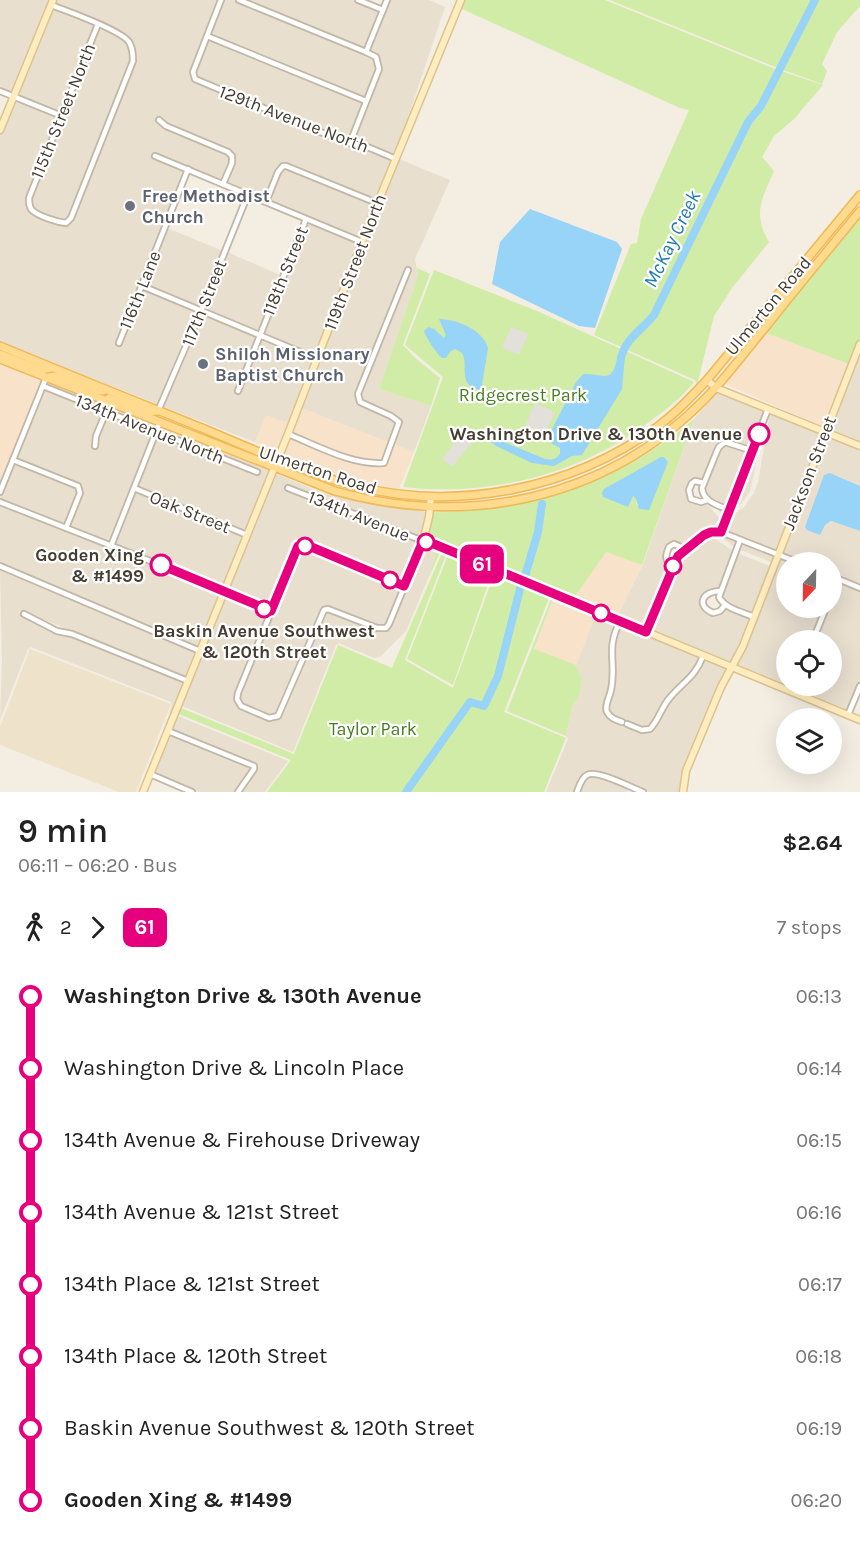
<!DOCTYPE html>
<meta charset="utf-8">
<style>
body{margin:0;font-family:Karla,sans-serif;background:#f6f6f6;color:#222;height:100vh;display:flex;flex-direction:column;font-size:22px;white-space:nowrap}
*{box-sizing:border-box;margin:0}
p{font-size:20px;color:#767676}
.icon{flex:none;width:33px;height:33px;fill:none;stroke:currentColor;stroke-width:2;stroke-linecap:round;stroke-linejoin:round}
.map{position:relative;height:792px;overflow:hidden}
.drawer{display:flex;flex-direction:column;background:#fff;flex:1}
.drawer>*{flex:none}
.badge{padding:0 12px;border-radius:9px;font-size:21px;line-height:39px}
.needle{width:39px;rotate:202deg}
.buttons{position:absolute;left:776px;top:552px;display:grid;gap:12px}
.buttons a{display:grid;place-items:center;width:66px;height:66px;border-radius:50%;background:#fff;box-shadow:0 6px 24px #0002;font-size:30px}
.map>.badge{position:absolute;translate:-50% -50%;box-shadow:0 0 0 3px #fff}
.legs{display:flex;align-items:center;gap:9px;height:66px;padding:0 18px;font-size:20px}
.legs p{margin-inline-start:auto}
.headline{display:flex;align-items:center;justify-content:space-between;height:102px;padding:0 18px}
h1{font-size:33px;font-weight:600;line-height:45px}
ul{padding:0 18px;list-style:none}
li{display:flex;align-items:center;gap:21px;height:72px;font-size:22px}
li i{display:grid;place-items:center;width:9px;height:100%;margin:0 8px;background:currentColor}
li i::after{content:'';width:15px;height:15px;margin:-8px;border:4px solid;border-radius:50%;background:#fff}
li p{margin-inline-start:auto}
li:first-child i{background:linear-gradient(#0000 50%,currentColor 0)}
li:last-child i{background:linear-gradient(currentColor 50%,#0000 0)}
.map>svg:first-child{display:block}
.residential{fill:#e8dfcf}
.commercial{fill:#f8e2ca}
.education{fill:#eee2ca}
.green{fill:#d0eca6;fill-rule:evenodd}
.parking{fill:#e3dfdb}
.water{fill:#97d4f7}
.lines{fill:none;stroke-linecap:round;stroke-linejoin:round}
.river{stroke:#97d4f7;stroke-width:8}
.street-casing{stroke:#c2b7a7;stroke-width:8}
.secondary-casing{stroke:#dbc38e;stroke-width:9}
.primary-casing{stroke:#efb954;stroke-width:10}
.street{stroke:#fff;stroke-width:4.5}
.secondary{stroke:#ffedc0;stroke-width:6}
.primary{stroke:#ffda8f;stroke-width:7}
.line-1-casing{stroke:#fff;stroke-width:14}
.line-1{stroke:#e6007e;stroke-width:9}
.worship-dot{fill:#6b7280;stroke:#fff;stroke-width:2}
.stop-1-dot{fill:#fff;stroke:#e6007e;stroke-width:3}
.labels{text-anchor:middle;dominant-baseline:central;stroke-width:4.5;stroke-linejoin:round;paint-order:stroke}
.street-label{font-size:18px;fill:#453d32;stroke:#fff}
.worship-label{font-size:18px;font-weight:bold;fill:#5b616d;stroke:#fff;text-anchor:start}
.park-label{font-size:18px;fill:#477c20;stroke:#fff}
.stop-label{font-size:18px;font-weight:bold;fill:#453d32;stroke:#fff;text-anchor:end}
.water-label{font-size:20px;font-style:italic;fill:#207bb2;stroke:#fff}
</style>
<div class="map">
<svg width="860" height="792" viewBox="0 0 860 792">
<rect width="100%" height="100%" fill="#f3ede2"/>
<!-- residential -->
<g class="residential">
<polygon points="0,0 51,0 13,93 0,88"/>
<polygon points="55,0 219,0 191,71 190,75 194,81 343,144 369,150 394,160 376,200 292,164 283,163 276,171 265,199 226,182 234,164 234,155 167,124 159,117 156,121 165,129 227,155 230,158 230,162 222,181 154,153 152,157 183,170 162,225 163,226 117,345 121,346 143,289 198,313 158,404 0,343 0,136 15,99 59,117 26,199 27,206 31,213 66,226 73,219 136,61 131,40 121,32 54,3"/>
<polygon points="224,0 233,0 374,59 376,69 365,98 210,34"/>
<polygon points="246,0 352,0 380,11 365,49"/>
<polygon points="389,0 429,0 445,7 446,4 395,156 371,146 353,142 381,70 380,61 378,56 369,51"/>
<polygon points="52,8 95,25 60,113 17,95"/>
<polygon points="99,27 118,36 127,43 131,61 69,217 65,221 61,220 34,209 31,198"/>
<polygon points="208,39 363,103 349,141 197,77 195,72"/>
<polygon points="399,159 450,180 415,259 418,276 379,389 431,406 414,452 394,444 401,423 397,417 365,403 362,401 360,394 410,269 407,267 355,398 358,404 363,407 395,420 396,423 390,443 301,408 364,243"/>
<polygon points="283,168 374,204 361,239 268,201 279,173"/>
<polygon points="307,222 359,244 316,356 262,334"/>
<polygon points="167,228 223,251 200,308 145,285"/>
<polygon points="227,252 280,275 258,332 204,310"/>
<polygon points="202,314 256,337 245,361 247,362 236,393 240,394 261,338 314,361 290,423 266,416 255,442 162,406"/>
<polygon points="860,350 860,443 828,430"/>
<polygon points="47,381 156,425 155,428 46,385"/>
<polygon points="44,389 104,413 94,435 93,448 97,448 98,436 107,415 153,433 110,543 69,527 82,493 80,485 16,458"/>
<polygon points="719,391 766,410 759,450 731,440 724,440 717,446 703,480 696,478 690,482 687,491 689,500 695,504 706,503 721,520 686,546 675,542 667,546 663,558 665,564 670,567 645,629 617,617 643,564 694,419"/>
<polygon points="770,412 821,433 773,563 736,548 712,531 744,507 754,493 758,482"/>
<polygon points="160,426 270,471 245,532 136,487 157,434 257,475 259,472 159,430"/>
<polygon points="826,435 860,448 860,486 830,473 825,525 831,521 860,531 860,586 831,574 831,562 803,562 781,553"/>
<polygon points="726,444 758,455 750,491 741,504 724,517 708,497 705,489 721,448"/>
<polygon points="14,463 76,488 78,493 65,525 0,499"/>
<polygon points="274,473 315,490 355,501 428,512 421,538 287,485 286,489 420,543 403,583 310,544 303,543 297,545 293,551 270,608 227,591"/>
<polygon points="135,491 244,537 223,589 114,545"/>
<polygon points="0,505 221,594 199,648 0,564"/>
<polygon points="708,534 733,551 718,588 709,590 702,596 701,603 704,610 708,614 716,615 721,613 725,608 751,619 741,645 730,664 649,630 680,557"/>
<polygon points="424,544 437,548 428,579 406,631 380,657 374,658 339,643 336,645 293,752 182,706 180,707 225,595 268,613 236,692 235,703 240,708 268,720 275,721 283,712 325,612 333,613 376,630 388,629"/>
<polygon points="300,549 308,549 401,587 387,622 381,626 330,606 322,609 279,710 277,714 269,716 242,704 239,699 240,694"/>
<polygon points="737,553 772,567 753,614 727,603 721,596"/>
<polygon points="779,558 791,562 786,562 786,608 823,608 810,640 786,640 786,686 793,686 791,689 734,666"/>
<polygon points="0,569 197,652 187,678 23,611 21,615 185,683 173,714 169,713 172,705 171,702 31,647 28,649 0,720 2,661"/>
<polygon points="838,582 860,591 860,680 847,712 795,691 797,686 831,686 831,640 815,640 828,608 831,608 831,599"/>
<polygon points="596,614 617,622 610,642 611,672 608,694 604,708 606,715 614,722 623,725 625,721 613,716 608,707 615,681 613,652 615,636 621,624 700,658 690,676 666,699 649,727 643,728 626,721 624,726 641,733 652,731 669,702 693,679 704,659 728,669 684,770 681,792 649,792 601,772 591,771 584,773 575,792 546,792 568,739 566,736 572,707 579,697 582,679 576,665"/>
<polygon points="177,714 178,716 288,761 265,792 241,792 256,771 255,764 171,729"/>
<polygon points="169,734 252,767 252,769 236,792 199,792 153,773"/>
<polygon points="591,776 599,777 629,789 627,792 580,792 584,780"/>
</g>
<!-- commercial -->
<g class="commercial">
<polygon points="766,333 849,364 823,427 725,384"/>
<polygon points="0,361 43,379 0,486"/>
<polygon points="301,408 390,443 383,460 365,459 337,451 291,433"/>
<polygon points="266,415 289,423 278,451 255,442"/>
<polygon points="289,437 335,456 371,465 386,465 394,444 414,452 398,491 383,489 336,477 283,453"/>
<polygon points="606,551 642,565 617,617 556,592 574,598"/>
<polygon points="554,596 596,614 576,666 534,650"/>
</g>
<!-- education -->
<polygon class="education" points="30,649 171,704 136,792 119,792 0,745 0,727"/>
<!-- green -->
<g class="green">
<path d="M463,0H605L775,69L823,85L794,119L774,136L762,157L774,171C762,199 752,213 769,242L732,288L714,316L697,385L695,380L594,335L631,244L637,243L641,219L689,110L680,108L460,8Z"/>
<polygon points="610,0 860,0 860,6 837,32 822,64 827,71 822,84 775,67"/>
<polygon points="860,218 860,338 849,364 766,333"/>
<polygon points="417,268 430,274 403,345 415,358 440,378 431,406 379,389 418,276"/>
<path d="M434,270L537,311L694,382C682,397 668,408 653,419C582,474 491,497 403,487L443,377L405,345Z"/>
<path d="M694,419L642,565L606,552L574,598L426,539L432,512C446,513 460,511 473,510C554,503 632,473 694,419ZM664,457L667,461L637,506L636,499L633,495L628,507L603,497L604,489Z"/>
<polygon points="437,548 554,596 534,649 576,665 582,679 579,697 572,707 566,736 507,711 551,599 550,596 495,572 492,573 453,685 407,659 448,555 447,553 440,552 428,579"/>
<polygon points="442,553 446,555 405,660 453,688 494,574 549,598 504,712 566,738 544,792 267,792 291,760 179,714 181,708 294,754 338,645 392,668"/>
</g>
<!-- parking -->
<g class="parking">
<polygon points="511,327 528,334 519,355 502,348"/>
<polygon points="535,403 555,412 544,437 524,429"/>
<polygon points="463,432 474,440 452,467 442,459"/>
</g>
<!-- water -->
<g class="water">
<polygon points="530,209 617,242 622,249 595,328 579,326 492,284 500,242"/>
<path d="M439,319C456,319 484,330 488,348L482,385L479,390C458,385 468,366 463,355C462,352 459,351 455,349L451,351L446,358H442C437,354 425,336 424,331L428,327L434,329L444,338L446,335Z"/>
<path d="M623,350L625,355L622,389L582,455L572,456L554,466L532,463L496,446L488,440L489,437H492L545,459C552,460 555,460 560,454V448L551,443L549,435L576,382L583,374C607,374 612,385 618,354Z"/>
<polygon points="661,457 664,457 668,462 649,510 639,509 636,499 633,496 628,507 603,497 602,493 604,489"/>
<polygon points="830,473 860,486 860,531 831,521 825,525 820,535 807,530 805,527 824,475"/>
</g>
<g class="lines">
<!-- river -->
<g class="river">
<path d="M621,358C625,339 642,330 654,315L748,122L761,106L815,0"/>
<polyline points="525,576 538,532 542,504"/>
<polyline points="406,792 470,702 484,706 498,676 521,585"/>
</g>
<defs>
<g id="street">
<polyline points="221,0 193,72 195,79 344,142 370,148 396,159"/>
<polyline points="239,0 366,52"/>
<polyline points="358,0 383,10"/>
<path d="M51,5C67,11 121,30 129,42C133,48 133,55 133,61L71,218L66,223C57,222 41,217 33,211C29,208 29,203 29,198L98,24"/>
<polyline points="207,36 366,101"/>
<polyline points="0,91 62,116"/>
<polyline points="159,120 166,126 228,152 232,156 232,163 223,184"/>
<polyline points="350,143 379,69 376,57 366,52 387,0"/>
<polyline points="155,156 362,242"/>
<polyline points="266,202 278,172 283,166 286,166 377,203"/>
<polyline points="142,286 317,359"/>
<polyline points="119,343 188,169"/>
<polyline points="43,386 257,472"/>
<polyline points="238,391 306,219"/>
<polyline points="158,411 201,311 248,194"/>
<path d="M288,434C318,446 351,465 384,463L399,422L391,416L360,402L358,394L408,270"/>
<polyline points="95,446 96,436 106,412"/>
<polyline points="13,460 78,486 80,493 66,528"/>
<polyline points="704,483 695,481 692,483 689,490 691,499 701,502 707,500"/>
<polyline points="134,488 247,535"/>
<polyline points="288,488 423,541 389,624 386,628 377,628 328,609 324,610 278,716 269,718 241,706 237,699 238,693 298,546 309,546 404,586"/>
<polyline points="0,492 46,378"/>
<polyline points="0,502 173,570 271,611"/>
<path d="M729,510C718,505 703,502 702,488L717,451L719,447L725,442L753,451"/>
<polyline points="721,532 797,562"/>
<path d="M740,540L719,597C724,608 742,612 754,617"/>
<polyline points="111,546 160,422"/>
<polyline points="0,566 200,651"/>
<path d="M672,566C665,561 665,556 669,547L674,544L685,549"/>
<polyline points="831,576 860,588"/>
<path d="M720,591C703,591 695,605 713,613L720,611L725,605"/>
<polyline points="831,594 837,579"/>
<polyline points="24,614 57,631 72,634 188,681"/>
<path d="M620,621C605,651 617,661 611,690C610,696 604,706 607,712C610,718 616,720 622,722"/>
<polyline points="646,632 678,556 704,535 711,532 721,532 768,409"/>
<polyline points="813,640 826,608"/>
<polyline points="848,715 860,686"/>
<path d="M627,724L642,730L650,729C658,721 661,709 668,700C681,683 695,678 703,656"/>
<polyline points="168,731 254,766 254,769 238,792"/>
<polyline points="150,774 192,792"/>
<path d="M577,792C579,787 581,778 587,775C596,769 632,788 643,792"/>
</g>
<g id="secondary">
<polyline points="0,130 53,0"/>
<polyline points="707,380 716,388 860,446"/>
<polyline points="431,497 429,517 423,541 434,544 860,720"/>
<polyline points="143,792 288,434 369,224 461,0"/>
<polyline points="683,792 686,771 721,687 743,646 860,344"/>
</g>
<g id="primary">
<polyline points="769,320 772,311 794,282"/>
<path d="M0,346C67,374 135,401 202,428C252,449 303,472 355,486C458,512 571,489 657,427C676,413 691,397 707,380L860,195"/>
<polyline points="0,354 41,370 51,368"/>
<path d="M0,359L335,491C467,528 605,500 704,400C727,377 747,349 768,324C798,286 829,249 860,211"/>
<path d="M46,378C60,370 87,391 103,391"/>
<polyline points="109,398 146,412 158,411"/>
</g>
</defs>
<!-- street casing -->
<use href="#street" class="street-casing"/>
<!-- secondary casing -->
<use href="#secondary" class="secondary-casing"/>
<!-- primary casing -->
<use href="#primary" class="primary-casing"/>
<!-- street -->
<use href="#street" class="street"/>
<!-- secondary -->
<use href="#secondary" class="secondary"/>
<!-- primary -->
<use href="#primary" class="primary"/>
</g>
<g class="lines">
<defs>
<polyline id="line-1" points="161,565 271,611 298,546 309,546 404,586 423,541 434,544 646,632 678,556 704,535 711,532 721,532 759,434"/>
</defs>
<!-- line-1 casing -->
<use href="#line-1" class="line-1-casing"/>
<!-- line-1 -->
<use href="#line-1" class="line-1"/>
</g>
<!-- markers -->
<g class="worship-dot">
<circle cx="130" cy="206" r="6"/>
<circle cx="203" cy="364" r="6"/>
</g>
<g class="stop-1-dot">
<circle cx="759" cy="434" r="10"/>
<circle cx="426" cy="542" r="8"/>
<circle cx="305" cy="546" r="8"/>
<circle cx="161" cy="565" r="10"/>
<circle cx="673" cy="566" r="8"/>
<circle cx="390" cy="580" r="8"/>
<circle cx="264" cy="609" r="8"/>
<circle cx="601" cy="613" r="8"/>
</g>
<g class="labels">
<!-- street labels -->
<g class="street-label">
<text transform="translate(63 111) rotate(-68)">115th Street North</text>
<text transform="translate(294 119) rotate(21)">129th Avenue North</text>
<text transform="translate(355 262) rotate(-69)">119th Street North</text>
<text transform="translate(285 271) rotate(-68)">118th Street</text>
<text transform="translate(140 290) rotate(-68)">116th Lane</text>
<text transform="translate(204 303) rotate(-68)">117th Street</text>
<text transform="translate(768 306) rotate(-50)">Ulmerton Road</text>
<text transform="translate(150 429) rotate(22)">134th Avenue North</text>
<text transform="translate(318 470) rotate(18)">Ulmerton Road</text>
<text transform="translate(809 473) rotate(-69)">Jackson Street</text>
<text transform="translate(190 512) rotate(22)">Oak Street</text>
<text transform="translate(359 516) rotate(22)">134th Avenue</text>
</g>
<!-- worship labels -->
<g class="worship-label">
<text x="142" y="196">Free Methodist<tspan x="142" dy="21">Church</tspan></text>
<text x="215" y="354">Shiloh Missionary<tspan x="215" dy="21">Baptist Church</tspan></text>
</g>
<!-- park labels -->
<g class="park-label">
<text x="523" y="395">Ridgecrest Park</text>
<text x="373" y="729">Taylor Park</text>
</g>
<!-- stop labels -->
<g class="stop-label">
<text x="742" y="434">Washington Drive &amp; 130th Avenue</text>
<text x="144" y="555">Gooden Xing<tspan x="144" dy="21">&amp; #1499</tspan></text>
<text x="264" y="631" text-anchor="middle">Baskin Avenue Southwest<tspan x="264" dy="21">&amp; 120th Street</tspan></text>
</g>
<!-- water labels -->
<g class="water-label">
<text transform="translate(672 239) rotate(-64)">McKay Creek</text>
</g>
</g>
</svg>
<div class="buttons">
<a><svg class="needle" viewBox="-14 -14 28 28"><path d="M0-13l5 13h-10z" fill="#e53935"/><path d="M0 13l5-13h-10z" fill="#767676"/></svg></a>
<a><svg class="icon" aria-label="locate" viewBox="0 0 24 24"><circle cx="12" cy="12" r="6"/><path d="M12 2v4M12 18v4M2 12h4M18 12h4"/></svg></a>
<a><svg class="icon" aria-label="layers" viewBox="0 0 24 24"><path d="M12 4l9 5-9 5-9-5zM3 14l9 5 9-5"/></svg></a>
</div>
<b class="badge" style="left:482px;top:564px;background:#e6007e;color:#fff">61</b>
</div>
<section class="drawer">
<div class="headline"><div><h1>9 min</h1><p>06:11 – 06:20 · Bus</p></div><b>$2.64</b></div>
<div class="legs"><svg class="icon" aria-label="walk" viewBox="0 0 24 24"><circle cx="13" cy="4" r="2"/><path d="M13 8l-2 6 4 7M11 14l-3 7M7 12l3-4h3l4 4"/></svg>2<svg class="icon" aria-label="forward" viewBox="0 0 24 24"><path d="M9 5l7 7-7 7"/></svg><b class="badge" style="background:#e6007e;color:#fff">61</b><p>7 stops</p></div>
<ul>
<li><i style="color:#e6007e"></i><b>Washington Drive &amp; 130th Avenue</b><p>06:13</p></li>
<li><i style="color:#e6007e"></i><span>Washington Drive &amp; Lincoln Place</span><p>06:14</p></li>
<li><i style="color:#e6007e"></i><span>134th Avenue &amp; Firehouse Driveway</span><p>06:15</p></li>
<li><i style="color:#e6007e"></i><span>134th Avenue &amp; 121st Street</span><p>06:16</p></li>
<li><i style="color:#e6007e"></i><span>134th Place &amp; 121st Street</span><p>06:17</p></li>
<li><i style="color:#e6007e"></i><span>134th Place &amp; 120th Street</span><p>06:18</p></li>
<li><i style="color:#e6007e"></i><span>Baskin Avenue Southwest &amp; 120th Street</span><p>06:19</p></li>
<li><i style="color:#e6007e"></i><b>Gooden Xing &amp; #1499</b><p>06:20</p></li>
</ul>
</section>
